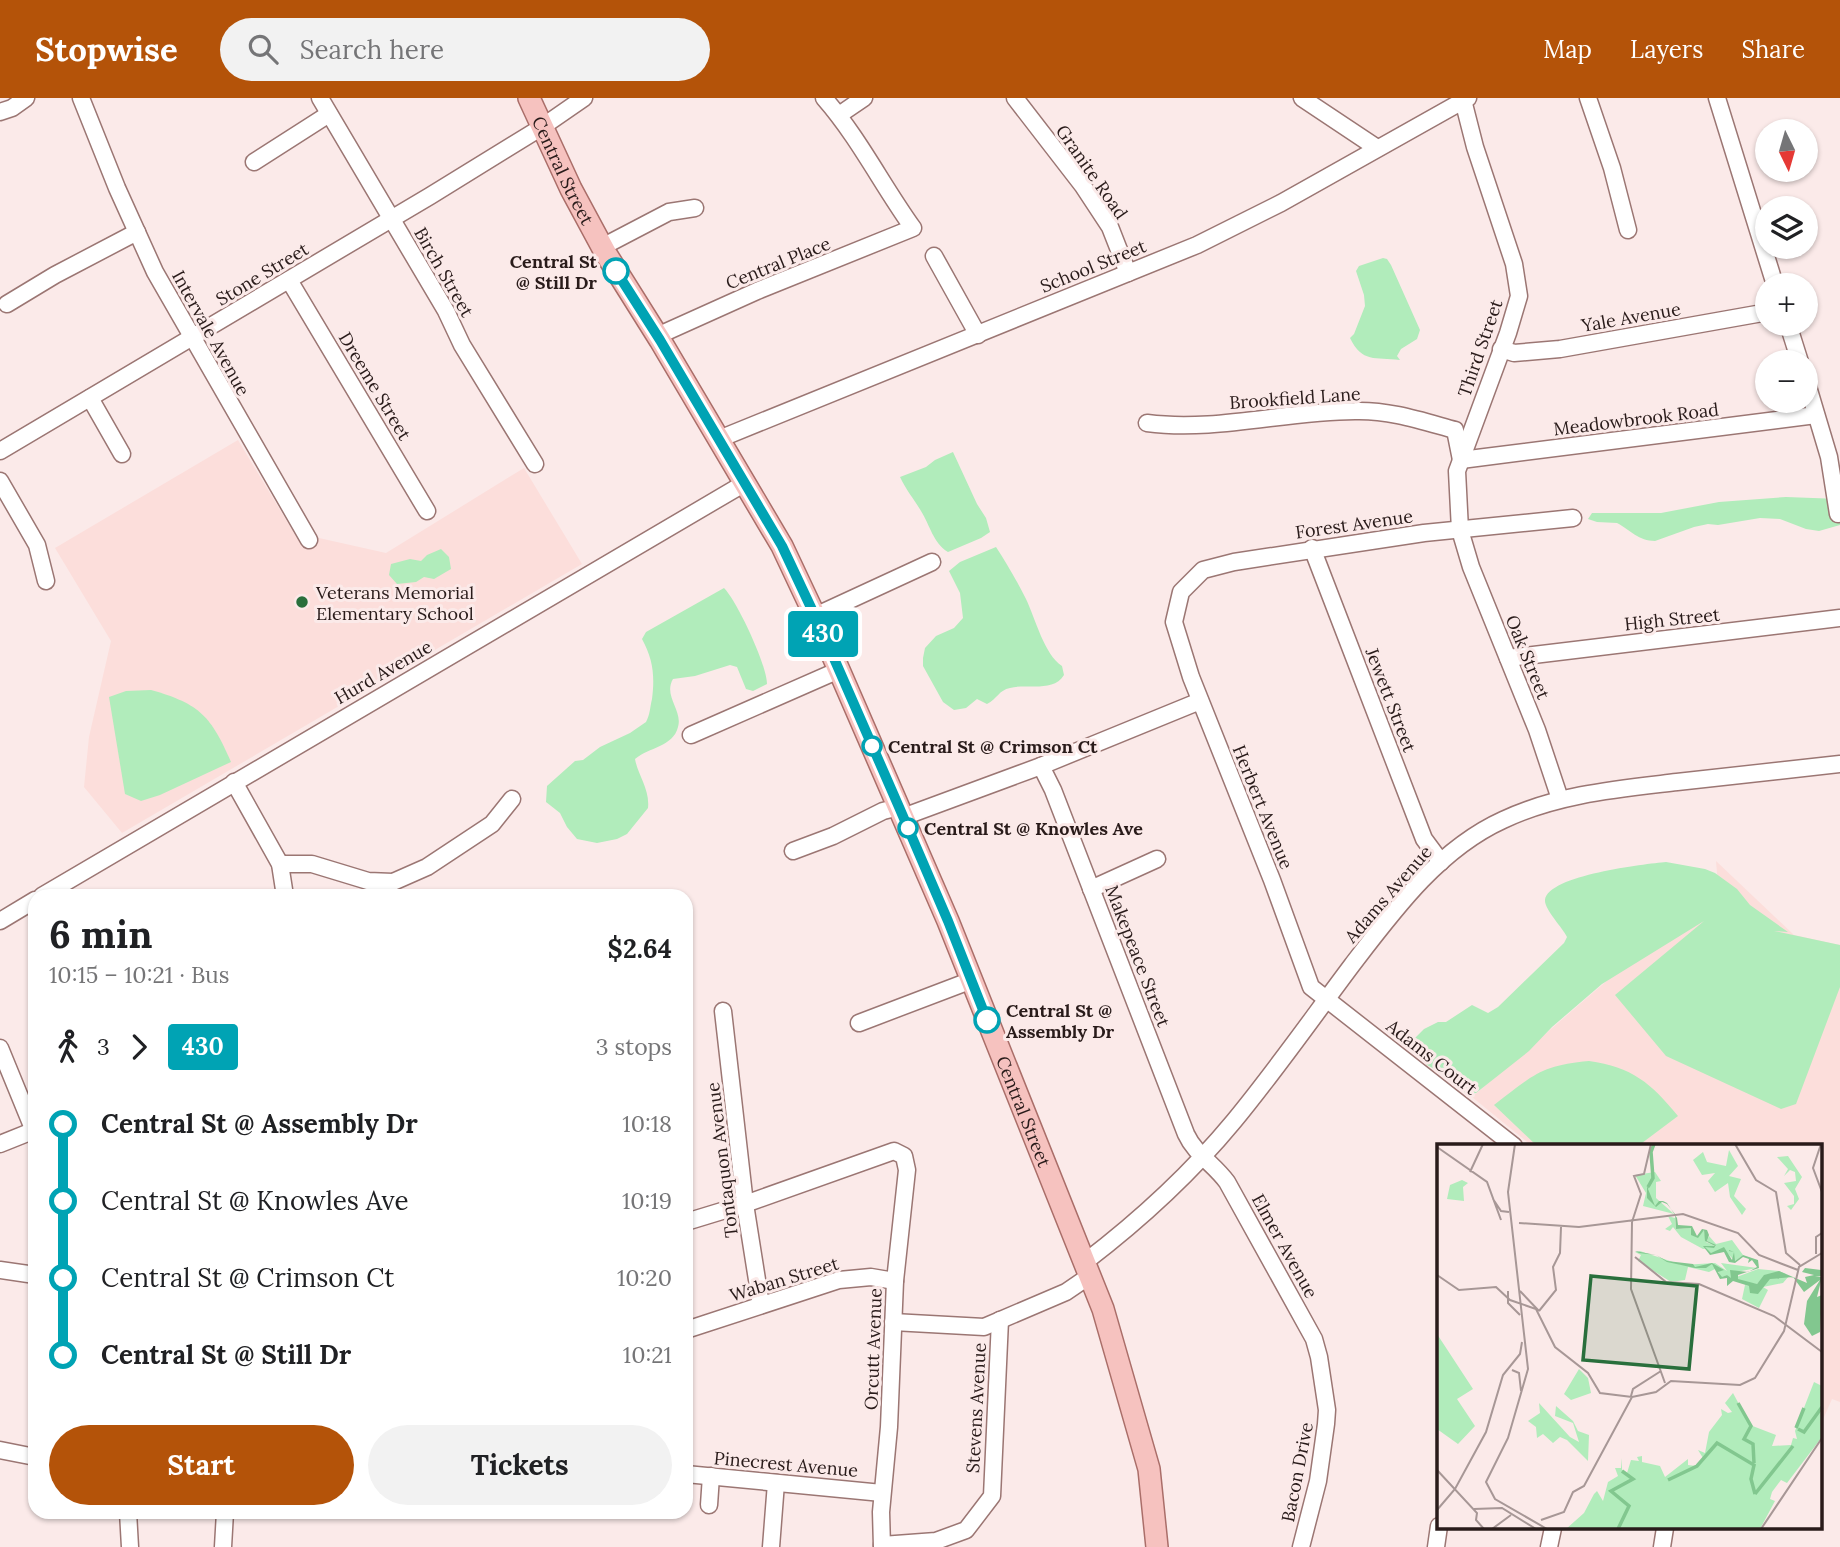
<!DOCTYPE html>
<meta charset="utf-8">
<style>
body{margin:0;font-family:Lora,serif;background:#f2f2f2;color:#202124;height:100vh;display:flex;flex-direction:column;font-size:26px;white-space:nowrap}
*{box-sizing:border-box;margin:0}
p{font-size:23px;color:#757577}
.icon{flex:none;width:38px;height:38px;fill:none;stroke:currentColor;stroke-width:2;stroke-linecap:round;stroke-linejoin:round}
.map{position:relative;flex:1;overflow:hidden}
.sheet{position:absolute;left:28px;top:791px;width:665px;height:630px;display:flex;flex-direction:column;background:#fff;border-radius:21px;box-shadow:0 2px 5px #0004}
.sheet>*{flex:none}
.badge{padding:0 14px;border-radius:5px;font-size:24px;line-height:46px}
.needle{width:46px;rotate:175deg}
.buttons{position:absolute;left:1755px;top:21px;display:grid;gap:14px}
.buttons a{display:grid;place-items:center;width:63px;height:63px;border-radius:50%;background:#fff;box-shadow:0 2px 5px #0004;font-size:35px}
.map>.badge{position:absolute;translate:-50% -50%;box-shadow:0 0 0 4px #fff}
.legs{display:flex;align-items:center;gap:10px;height:77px;padding:0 21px;font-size:23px}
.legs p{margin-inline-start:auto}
.overview{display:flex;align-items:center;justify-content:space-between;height:119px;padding:0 21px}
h1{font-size:38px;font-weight:800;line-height:52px}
.cta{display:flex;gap:14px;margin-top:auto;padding:14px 21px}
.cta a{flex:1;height:80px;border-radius:42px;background:#b45309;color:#fff;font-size:28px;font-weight:800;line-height:80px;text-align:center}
.cta a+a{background:#f2f2f2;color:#202124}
ul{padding:0 21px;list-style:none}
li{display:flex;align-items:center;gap:24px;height:77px;font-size:26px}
li i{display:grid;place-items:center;width:10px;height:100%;margin:0 9px;background:currentColor}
li i::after{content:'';width:18px;height:18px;margin:-9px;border:5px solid;border-radius:50%;background:#fff}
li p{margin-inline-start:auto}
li:first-child i{background:linear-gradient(#0000 50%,currentColor 0)}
li:last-child i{background:linear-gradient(currentColor 50%,#0000 0)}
header{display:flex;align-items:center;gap:42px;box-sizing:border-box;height:98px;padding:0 35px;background:#b45309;color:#fff}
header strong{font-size:33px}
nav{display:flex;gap:38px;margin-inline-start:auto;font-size:24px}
.search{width:490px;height:63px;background:#f2f2f2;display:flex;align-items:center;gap:18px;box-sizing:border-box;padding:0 24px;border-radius:38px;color:#757577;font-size:26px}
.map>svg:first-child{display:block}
.built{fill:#fcdedb}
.green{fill:#b1ecbb}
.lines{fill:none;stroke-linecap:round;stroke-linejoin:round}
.minor-casing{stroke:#9b7673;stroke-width:19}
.major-casing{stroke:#aa6e69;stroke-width:24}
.minor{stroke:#fff;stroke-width:16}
.major{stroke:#f6c2bf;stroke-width:21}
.line-1-casing{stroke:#fff;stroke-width:16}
.line-1{stroke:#00a3b4;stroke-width:10}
.stop-1-dot{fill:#fff;stroke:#00a3b4;stroke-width:3.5}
.poi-dot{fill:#296f3c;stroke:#fbeae9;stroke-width:2.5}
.labels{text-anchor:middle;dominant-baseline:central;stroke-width:6;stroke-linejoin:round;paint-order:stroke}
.street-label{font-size:18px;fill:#291b1a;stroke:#fbeae9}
.stop-label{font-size:18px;font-weight:bold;fill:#291b1a;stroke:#fbeae9;text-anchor:start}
.poi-label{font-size:18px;fill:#291b1a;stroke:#fbeae9;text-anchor:start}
.inset-river{fill:none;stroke:#82c78f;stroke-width:3.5}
.inset-road{fill:none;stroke:#a79796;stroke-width:2}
.view{fill:#296f3c;fill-opacity:0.15;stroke:#296f3c;stroke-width:3.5}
.inset-edge{fill:none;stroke:#291b1a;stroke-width:3.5}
</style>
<header>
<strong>Stopwise</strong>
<div class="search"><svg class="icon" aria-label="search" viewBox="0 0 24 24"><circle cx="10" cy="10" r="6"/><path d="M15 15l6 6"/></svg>Search here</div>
<nav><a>Map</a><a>Layers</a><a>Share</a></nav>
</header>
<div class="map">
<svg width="1840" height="1449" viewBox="0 0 1840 1449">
<rect width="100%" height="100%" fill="#fbeae9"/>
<!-- built -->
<g class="built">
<polygon points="238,342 303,450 319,440 386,455 524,370 582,466 122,735 84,689 89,639 111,543 55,450"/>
<polygon points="1716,763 1794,837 1840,847 1840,1304 1832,1301 1821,1326 1821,1048 1532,1048 1472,999 1718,787"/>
</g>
<!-- green -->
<g class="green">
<path d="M1383,160L1387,161L1391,167L1420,232L1417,241L1401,251L1397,258L1400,262C1375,259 1362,265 1350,240L1354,236L1365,208L1364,197L1356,173L1359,168Z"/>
<path d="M953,354L977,406L986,420L990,434L981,440L948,454C933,445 930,427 921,413C914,401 906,392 900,379L926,369L935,362Z"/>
<path d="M1786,399L1840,401V427L1819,433L1806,431L1780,421L1760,420L1718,427L1708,426L1694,429L1655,443C1639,443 1630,432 1617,425L1597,424L1588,421L1592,415H1661L1719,404Z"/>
<path d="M996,449C1007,466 1017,483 1026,501C1036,522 1044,556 1062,568L1064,577C1053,595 1028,585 1010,590C999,592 997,601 987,606L977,601L966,610L954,612L943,604L923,568V560L925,550L936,538L954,530L963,520L960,495L949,473L960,464Z"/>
<polygon points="441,451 449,459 451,471 434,481 424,479 416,484 397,486 389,477 391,466 410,461 421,463 427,457"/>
<path d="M724,490C737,503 767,567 767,586L753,593L746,591L737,569L730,567L695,578L673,581C663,598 683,612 678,629C673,649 649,649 635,661C638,678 650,691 648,710L627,736L617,741L597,745L577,741L567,729L560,715L546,704L547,688L575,663L583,662L600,649L630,635L646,624C650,617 650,609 652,601C655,578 653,561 642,541L646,534Z"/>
<path d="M151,592C201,606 211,619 231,664L160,697L141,703L125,696L109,599L126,593Z"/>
<path d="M1666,764L1705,771L1715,775L1737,791L1750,807L1788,834L1774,833L1840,847V889L1796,1006L1781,1011L1666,958L1615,897L1704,823L1602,886L1552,929L1529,953L1476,995L1468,997L1457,988L1453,981L1427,967L1410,951V945L1424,931L1438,924H1446L1472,907L1488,915L1498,909L1564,845L1567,839C1563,830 1544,811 1545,802C1548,777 1645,766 1666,764Z"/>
<path d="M1589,963C1632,969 1651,985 1678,1018L1638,1048H1537L1494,1007C1531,979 1540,967 1589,963Z"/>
</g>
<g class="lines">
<defs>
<g id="minor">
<polyline points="81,0 117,90 155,174 309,442"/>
<polyline points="320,0 446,213 462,247 535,366"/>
<polyline points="1015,0 1083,88 1110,129 1128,175"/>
<polyline points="1302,0 1377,50"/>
<polyline points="1588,0 1612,70 1628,132"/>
<polyline points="1717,0 1775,187"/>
<polyline points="1463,2 1475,49 1514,166 1519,198 1508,235 1457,373 1460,432 1471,469 1537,632 1560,701"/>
<polyline points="0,14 12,10 26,0"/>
<polyline points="839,17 864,0"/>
<polyline points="254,64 329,16"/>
<polyline points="602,149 669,114 695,110"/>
<polyline points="934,158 978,237"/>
<polyline points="289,182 427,413"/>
<polyline points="7,206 55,177 137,134"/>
<polyline points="1788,226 1800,264"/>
<path d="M657,238L757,193L913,130C882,87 859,40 824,0"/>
<polyline points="1501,251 1514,255 1560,251 1768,214"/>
<polyline points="1806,282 1829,359 1838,416"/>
<polyline points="90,300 122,356"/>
<path d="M1147,325C1216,334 1286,313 1355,313C1390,312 1422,323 1455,332L1461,362L1816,317"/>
<polyline points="719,341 1197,147 1281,105 1468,0"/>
<polyline points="0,353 430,98 542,29 584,0"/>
<polyline points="0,383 37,447 46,483"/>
<polyline points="1312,450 1424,741 1441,764"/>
<polyline points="815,518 932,464"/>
<polyline points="1508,560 1840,520"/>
<polyline points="691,637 839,572"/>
<path d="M1041,668L1053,692L1186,1036C1195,1056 1214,1066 1227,1084L1314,1241L1319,1259L1327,1312L1326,1326L1318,1383L1301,1449"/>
<polyline points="234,684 280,766 285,798"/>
<polyline points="903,719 1041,668 1200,603"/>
<polyline points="793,753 833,738 883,713 899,709"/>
<polyline points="280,766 312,766 368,783 393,784 427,769 492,726 512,701"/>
<polyline points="1091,791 1157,761"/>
<polyline points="42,798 745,385"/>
<polyline points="0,823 35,802"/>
<polyline points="723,913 745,1106 761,1207"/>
<polyline points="859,925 972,882"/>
<polyline points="0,950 34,1033"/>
<polyline points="0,1046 35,1032"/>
<polyline points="1514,1048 1311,889 1272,782 1191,579 1174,524 1181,494 1203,472 1234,464 1424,435 1573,420"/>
<polyline points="686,1124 745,1106 894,1053 904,1058 907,1072 895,1183 889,1329 881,1414 882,1449"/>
<path d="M1085,1164C1140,1122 1191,1075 1234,1023C1276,972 1313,919 1352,867C1394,812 1439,751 1503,722C1558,696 1618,691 1677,684C1732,678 1786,672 1840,666"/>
<polyline points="0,1172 35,1177"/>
<polyline points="893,1224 984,1229 1066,1194 1091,1177"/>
<polyline points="686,1232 839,1182 871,1179 895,1183"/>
<polyline points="0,1352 35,1359"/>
<polyline points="686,1376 882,1395"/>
<polyline points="709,1407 711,1378"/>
<polyline points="128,1414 130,1449"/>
<polyline points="882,1447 936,1443 966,1432 992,1398 1000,1222"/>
<polyline points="223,1449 225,1414"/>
<polyline points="771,1449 776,1385"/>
<polyline points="1436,1449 1439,1428"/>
<polyline points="1549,1449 1553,1430"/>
<polyline points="1662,1449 1665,1430"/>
</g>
<g id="major">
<path id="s1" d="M529,0L571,91L606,156L660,242L782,448L822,533L948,823L1103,1211L1149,1371L1157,1449"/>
</g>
</defs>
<!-- minor casing -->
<use href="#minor" class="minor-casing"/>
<!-- major casing -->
<use href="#major" class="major-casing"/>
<!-- minor -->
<use href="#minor" class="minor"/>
<!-- major -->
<use href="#major" class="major"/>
</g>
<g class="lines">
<defs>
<polyline id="line-1" points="616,173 660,242 782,448 822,533 899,709 948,823 987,922"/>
</defs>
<!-- line-1 casing -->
<use href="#line-1" class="line-1-casing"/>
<!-- line-1 -->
<use href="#line-1" class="line-1"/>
</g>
<!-- markers -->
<g class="stop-1-dot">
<circle cx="616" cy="173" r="12"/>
<circle cx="872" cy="648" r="9"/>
<circle cx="908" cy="730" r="9"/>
<circle cx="987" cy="922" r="12"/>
</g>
<circle class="poi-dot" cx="302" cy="504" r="7"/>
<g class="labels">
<!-- street labels -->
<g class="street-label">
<text stroke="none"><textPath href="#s1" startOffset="80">Central Street</textPath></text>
<text transform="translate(1092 74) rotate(55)">Granite Road</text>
<text transform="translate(778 165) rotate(-22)">Central Place</text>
<text transform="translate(1093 168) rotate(-22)">School Street</text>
<text transform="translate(444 174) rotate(60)">Birch Street</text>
<text transform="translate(262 176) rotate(-31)">Stone Street</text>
<text transform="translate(1631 219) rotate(-10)">Yale Avenue</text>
<text transform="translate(211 235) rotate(61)">Intervale Avenue</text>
<text transform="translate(1480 250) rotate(-71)">Third Street</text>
<text transform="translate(375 288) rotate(59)">Dreeme Street</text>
<text transform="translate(1295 300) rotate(-4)">Brookfield Lane</text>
<text transform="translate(1636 321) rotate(-7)">Meadowbrook Road</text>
<text transform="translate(1354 426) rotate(-8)">Forest Avenue</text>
<text transform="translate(1672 521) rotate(-6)">High Street</text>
<text transform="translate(1528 559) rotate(68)">Oak Street</text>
<text transform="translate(383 574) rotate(-30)">Hurd Avenue</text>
<text transform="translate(1391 602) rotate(69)">Jewett Street</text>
<text transform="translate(1263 709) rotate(68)">Herbert Avenue</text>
<text transform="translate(1388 796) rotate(-49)">Adams Avenue</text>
<text transform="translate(1138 858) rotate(69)">Makepeace Street</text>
<text transform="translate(1432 959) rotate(38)">Adams Court</text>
<text stroke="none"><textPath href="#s1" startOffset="1130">Central Street</textPath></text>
<text transform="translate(722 1062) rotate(-97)">Tontaquon Avenue</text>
<text transform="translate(1285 1148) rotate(61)">Elmer Avenue</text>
<text transform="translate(784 1181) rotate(-17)">Waban Street</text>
<text transform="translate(873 1251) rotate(-88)">Orcutt Avenue</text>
<text transform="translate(976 1310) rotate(-87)">Stevens Avenue</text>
<text transform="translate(786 1366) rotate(5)">Pinecrest Avenue</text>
<text transform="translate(1297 1374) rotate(-79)">Bacon Drive</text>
</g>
<!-- stop labels -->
<g class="stop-label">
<text x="597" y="163" text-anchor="end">Central St<tspan x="597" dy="21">@ Still Dr</tspan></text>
<text x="888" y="648">Central St @ Crimson Ct</text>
<text x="924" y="730">Central St @ Knowles Ave</text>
<text x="1006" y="912">Central St @<tspan x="1006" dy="21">Assembly Dr</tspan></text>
</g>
<!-- poi labels -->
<g class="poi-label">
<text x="316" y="494">Veterans Memorial<tspan x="316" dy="21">Elementary School</tspan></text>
</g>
</g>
<!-- overview -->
<g transform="translate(1437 1046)">
<rect width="385" height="385" fill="#fbeae9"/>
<path d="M292,6L301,22L292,32L304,35L297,52L309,65L305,71L293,53L291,39L278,48L271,37L278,29L265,31L256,16L266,8L270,18L289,22ZM351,12L365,33L358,45L362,55L354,66L350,62L357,60V52L347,39L359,37L358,28L353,26L347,32L351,25L340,13ZM218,28L224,37L219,38V54L237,70L206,62L209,49L198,31ZM25,36L31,39L26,43L27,57L10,55L13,41ZM231,72L238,74L239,85L254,84L259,93L267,86L269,98L278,102L266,105L244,93L236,83L233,87L228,85L235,80ZM272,92L279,100L295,96L306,111L298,117L288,107L274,109L267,104L279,102L270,97ZM203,107L245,121L278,119L290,127L284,119L320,124L299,128L293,137L290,131L284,134L280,124L272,128L251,123L248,136L234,138L201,117L204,111L198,108ZM321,125L342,127L349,130L328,131L320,140L304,139L297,134ZM352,132L346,139L326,143L331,146L322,164L305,155L308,141L318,143L328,134ZM0,190L36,245L20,255L38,282L21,300L0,285ZM142,225L151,234L154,249L134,256L127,250ZM377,238L385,242V293L350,339L344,336L335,348L333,355L338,357L323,385H129L147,369L157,350L160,347L166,357L171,338L181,332L178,324H184L185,314V326L190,329L194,316L202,317L200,313L205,312V318L223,322L228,333L251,315V321L259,322L266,314L261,306L268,309L272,288L285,271L284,265L291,269L295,268L288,259L296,249L313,281L339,291L335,302L354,301L356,294L360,295L358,287ZM102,259L133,293L142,298L136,279L118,272L119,262L136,277L141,287L152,291L151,317L130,296L123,293L116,299L106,290L100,294L99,283L91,277L103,269Z" fill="#b1ecbb"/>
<path d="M215,22L217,33L211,45L218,62L222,57H226L230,59L240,74L241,81L255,82L260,92L265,85L270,86L272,91L270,97L279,101L277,104L268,103L274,109L287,103L295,116L297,108L292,107V106L297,108L298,117L306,111L321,116L322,124L301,131V135L320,140L327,131L342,127L370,139L368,133L377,131L365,128L368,124L384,126L385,132H378L385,133L380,153L385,151L383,188L375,192L367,180L370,157L383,136L367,148L356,133L333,135L321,150L313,149L312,142L296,137L290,142V134L283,135L275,120L269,124H258L230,118L219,111L202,109L198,107L219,111L230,117L256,120L258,123L275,119L287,126L281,128L285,133L290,131L294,134L293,126L311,128L320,123L315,116L311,119L312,115L306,113L298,119L292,118L287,108L273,111L266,102H278L268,97L267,86L261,94L254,91V84L239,85L238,70L230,60L225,58L219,63L210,54V44L215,33Z" fill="#82c78f"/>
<path class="inset-river" d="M211,43L216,34L214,8L217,0M301,259L314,282L307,295L316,300L317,319M359,284L367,264M361,285L367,288L385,263M231,336L260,322L280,299L317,321L314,335L318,350M318,350L356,302M181,385L192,362L174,347L196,335L185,327"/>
<path class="inset-road" d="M78,0L71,48L91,225L71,294L49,338L58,355L110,385M298,0L319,36L339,48L349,109L363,121M384,0L376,24L385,48M0,3L50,38L64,76M33,28L46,0M56,55L64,67L72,68M195,78L204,50L197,32L207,30L214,0M195,78L194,145L228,239M82,79L142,83L246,70L301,89L322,111L361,126M379,110V93L385,89M198,113L229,138L262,140L337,172L385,208M0,131L22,146L59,143L73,156L99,165L118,203L151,229L163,249L195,253L219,248L234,237L303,241L318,234L347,187L362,123L385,109M71,147V159L83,171M83,147L102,167M102,167L119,146L116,123L123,109L124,83M75,226L82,229L84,247M194,252L196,245L224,227M0,326L40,369L39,376L47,385M37,365L65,364L99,385M0,366L18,345L49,288L66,231L83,210L85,198M104,376L127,368L136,348L147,342L195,253M55,385L74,371M324,385L385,294"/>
<path class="view" d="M154,132L260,142L252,225L146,216Z"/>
<rect width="385" height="385" class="inset-edge"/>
</g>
</svg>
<div class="buttons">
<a><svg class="needle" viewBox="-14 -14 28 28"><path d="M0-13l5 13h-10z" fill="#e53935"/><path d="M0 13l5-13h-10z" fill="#757577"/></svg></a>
<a><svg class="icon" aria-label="layers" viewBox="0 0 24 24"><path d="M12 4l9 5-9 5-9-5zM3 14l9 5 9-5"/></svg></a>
<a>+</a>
<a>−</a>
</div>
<b class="badge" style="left:823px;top:536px;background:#00a3b4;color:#fff">430</b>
<section class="sheet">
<div class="overview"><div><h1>6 min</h1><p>10:15 – 10:21 · Bus</p></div><b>$2.64</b></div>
<div class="legs"><svg class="icon" aria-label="walk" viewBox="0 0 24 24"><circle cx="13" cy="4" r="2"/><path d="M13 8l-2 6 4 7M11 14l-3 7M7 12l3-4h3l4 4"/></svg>3<svg class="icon" aria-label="forward" viewBox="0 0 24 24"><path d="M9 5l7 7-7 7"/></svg><b class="badge" style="background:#00a3b4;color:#fff">430</b><p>3 stops</p></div>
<ul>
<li><i style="color:#00a3b4"></i><b>Central St @ Assembly Dr</b><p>10:18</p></li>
<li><i style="color:#00a3b4"></i><span>Central St @ Knowles Ave</span><p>10:19</p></li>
<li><i style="color:#00a3b4"></i><span>Central St @ Crimson Ct</span><p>10:20</p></li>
<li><i style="color:#00a3b4"></i><b>Central St @ Still Dr</b><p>10:21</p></li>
</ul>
<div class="cta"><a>Start</a><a>Tickets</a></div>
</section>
</div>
